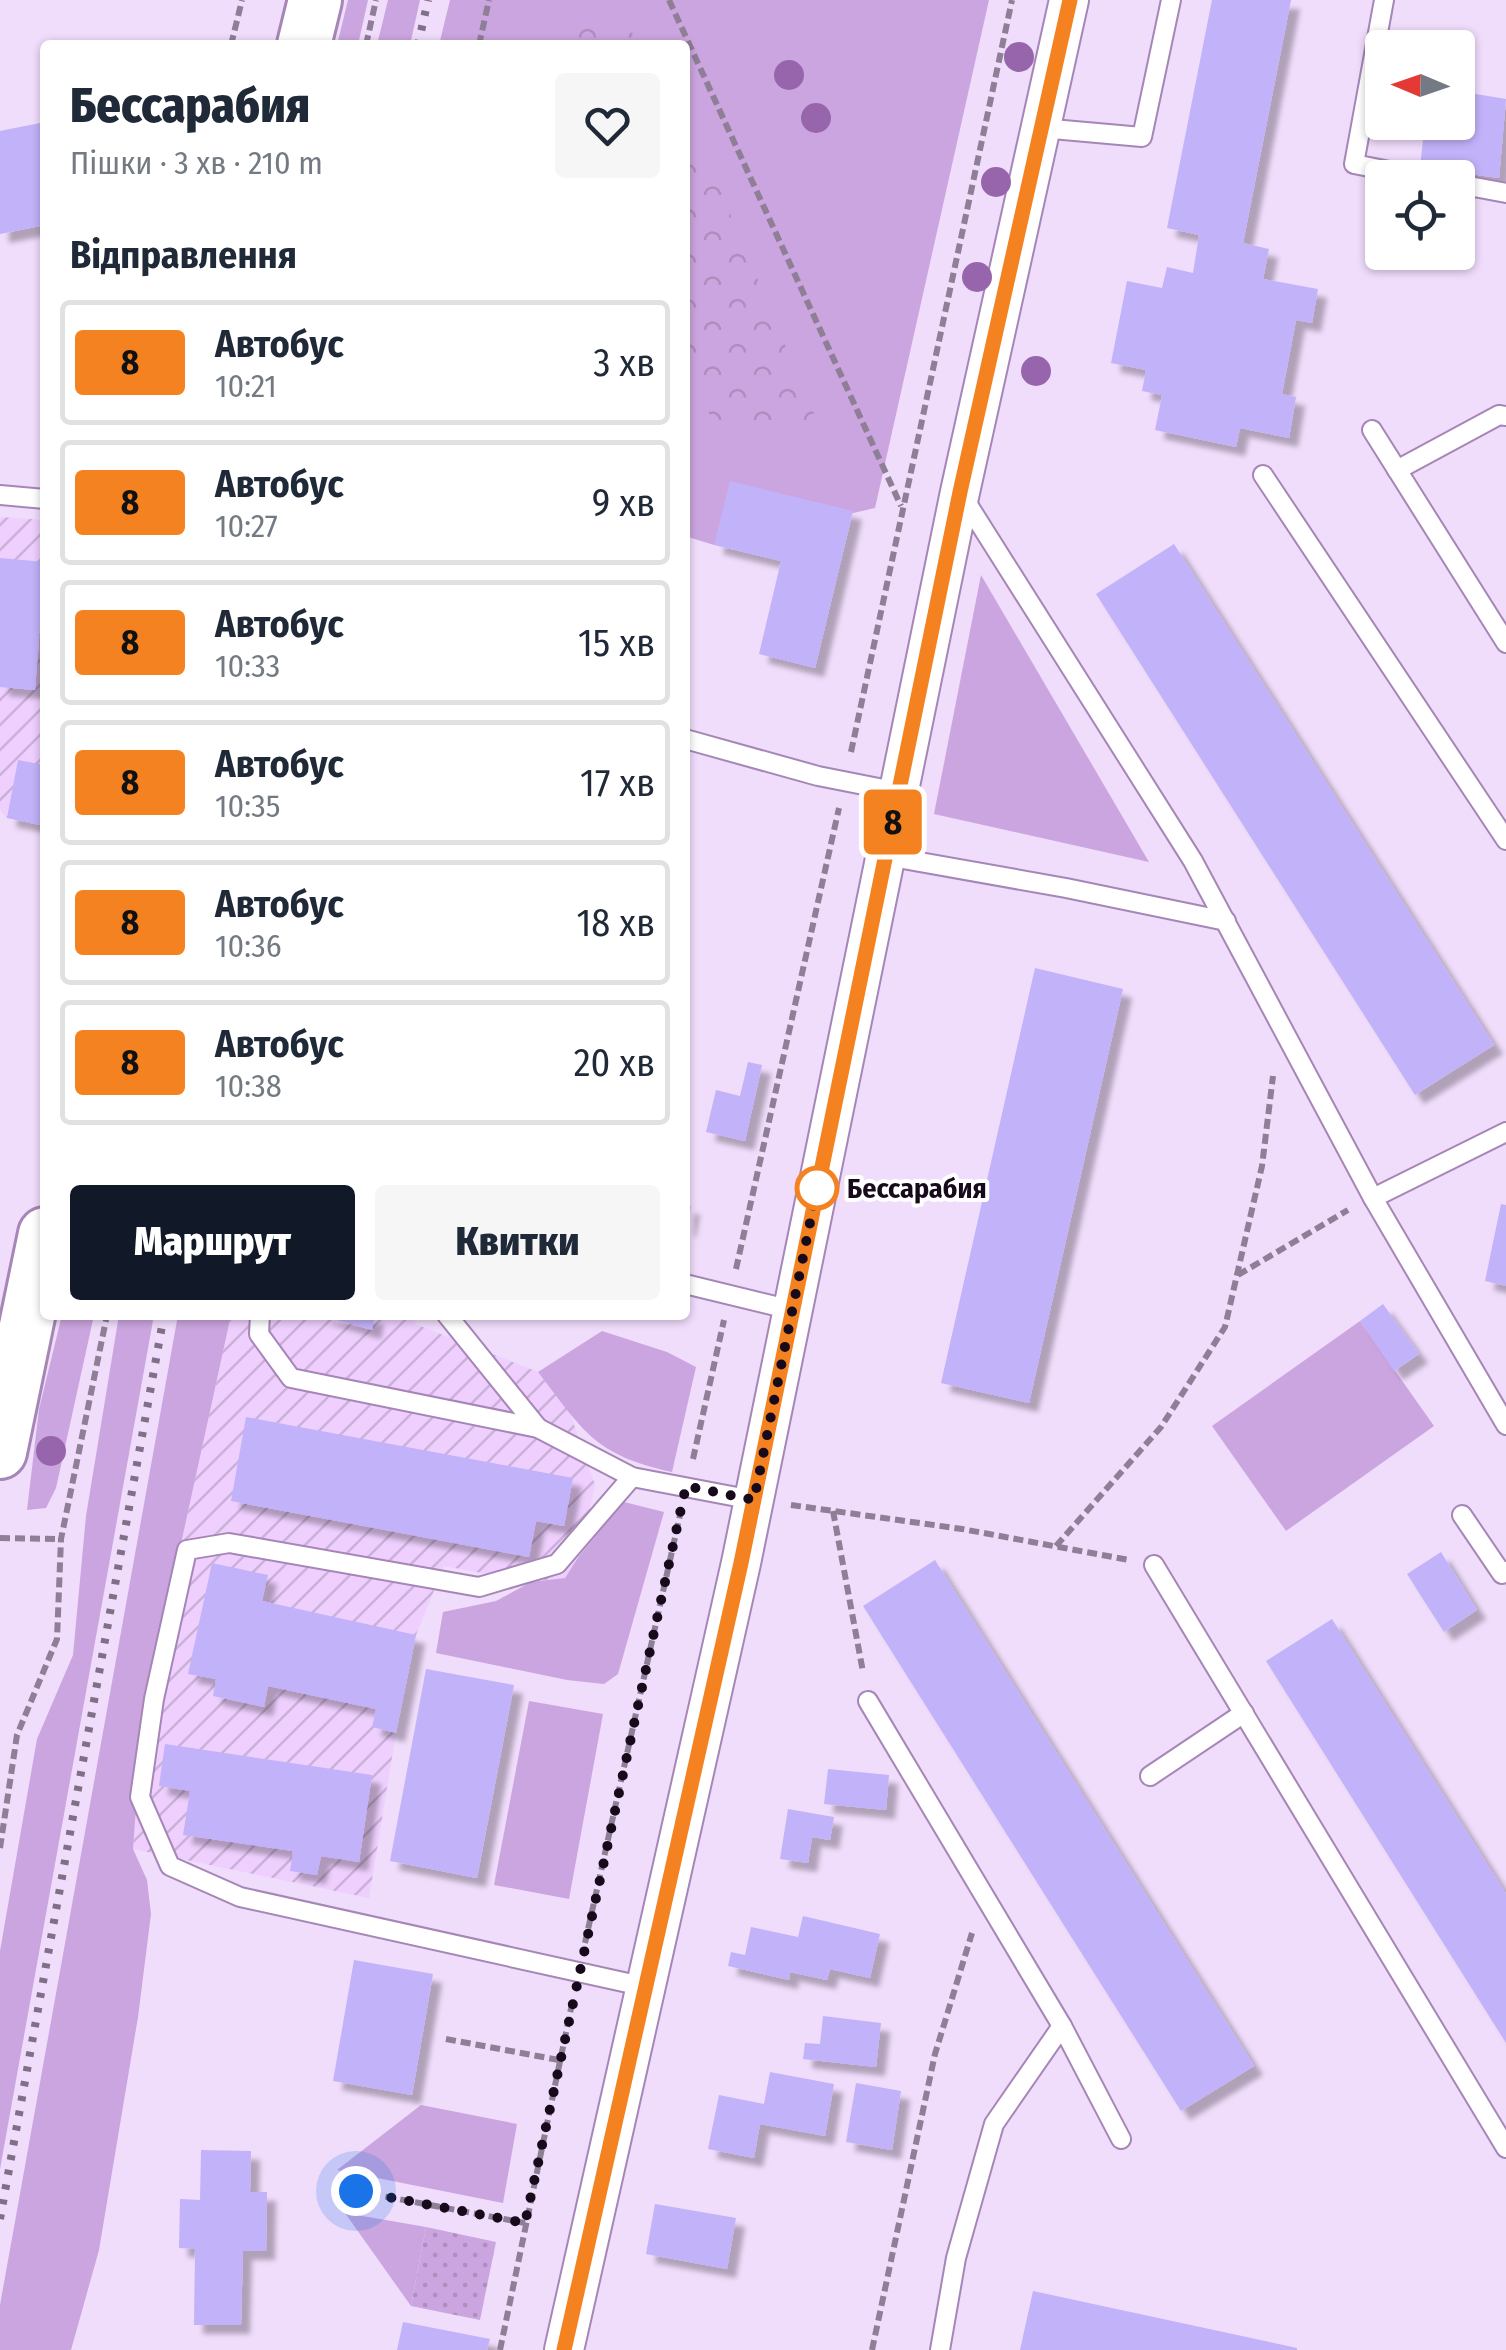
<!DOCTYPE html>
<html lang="uk">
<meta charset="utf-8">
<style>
body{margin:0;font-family:"Fira Sans Condensed",sans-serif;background:#f6f6f7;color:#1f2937;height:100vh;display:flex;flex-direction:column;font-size:38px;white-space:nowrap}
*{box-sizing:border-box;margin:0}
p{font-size:32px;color:#747a83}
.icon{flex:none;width:55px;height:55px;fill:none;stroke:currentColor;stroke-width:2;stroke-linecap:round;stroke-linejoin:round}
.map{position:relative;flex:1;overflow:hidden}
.panel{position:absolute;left:40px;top:40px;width:650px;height:1280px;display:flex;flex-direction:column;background:#fff;border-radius:10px;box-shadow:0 2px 8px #0004}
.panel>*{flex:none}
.badge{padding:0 20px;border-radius:8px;font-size:35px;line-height:65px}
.needle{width:65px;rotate:272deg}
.controls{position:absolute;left:1365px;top:30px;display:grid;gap:20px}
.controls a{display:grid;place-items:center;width:110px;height:110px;border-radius:10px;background:#fff;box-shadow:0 2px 8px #0004;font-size:50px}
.you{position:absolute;width:50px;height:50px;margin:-25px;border:8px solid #fff;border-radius:50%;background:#1a73e8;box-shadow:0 0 0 15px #1a73e833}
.map>.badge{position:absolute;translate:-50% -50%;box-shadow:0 0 0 5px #fff}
h2{padding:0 30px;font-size:38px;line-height:90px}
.round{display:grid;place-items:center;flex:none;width:105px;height:105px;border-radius:10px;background:#f6f6f7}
.summary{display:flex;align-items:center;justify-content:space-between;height:170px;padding:0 30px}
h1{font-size:48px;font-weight:800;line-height:75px}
.primary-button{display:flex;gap:20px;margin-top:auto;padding:20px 30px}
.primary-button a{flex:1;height:115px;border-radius:10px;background:#111827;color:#fff;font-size:40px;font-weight:800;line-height:115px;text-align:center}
.primary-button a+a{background:#f6f6f7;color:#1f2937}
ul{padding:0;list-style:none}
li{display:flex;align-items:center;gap:30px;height:125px;margin:0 20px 15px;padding:0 10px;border:5px solid #e0e1e3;border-radius:10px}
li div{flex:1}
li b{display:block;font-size:38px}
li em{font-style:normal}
li .badge{min-width:110px;font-weight:700;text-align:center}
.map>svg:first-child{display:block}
.industrial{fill:url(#industrial-furrows)}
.grass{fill:#cba5df}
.forest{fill:url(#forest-crowns)}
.park{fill:url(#park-dots)}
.building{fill:#c2b2f9;filter:url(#shadow)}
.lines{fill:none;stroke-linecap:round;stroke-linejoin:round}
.service-casing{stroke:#a686b7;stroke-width:22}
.minor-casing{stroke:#a686b7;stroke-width:42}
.secondary-casing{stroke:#a686b7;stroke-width:58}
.path{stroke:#8e7e96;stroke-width:6;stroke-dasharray:10 5;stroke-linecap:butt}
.service{stroke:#fff;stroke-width:18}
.minor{stroke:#fff;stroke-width:38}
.secondary{stroke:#fff;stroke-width:52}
.rail{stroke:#7f6f87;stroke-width:8;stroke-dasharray:5 10;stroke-linecap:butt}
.tree{fill:#9765ab}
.line-casing{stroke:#fff;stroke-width:22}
.line{stroke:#f58220;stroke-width:15}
.walk{stroke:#160a1b;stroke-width:10;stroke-dasharray:0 18}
.stop-dot{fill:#fff;stroke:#f58220;stroke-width:5}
.labels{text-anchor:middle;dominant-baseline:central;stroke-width:8;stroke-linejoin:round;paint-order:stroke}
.stop-label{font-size:28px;font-weight:bold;fill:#160a1b;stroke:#fff;text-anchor:start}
</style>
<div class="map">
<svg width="1506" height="2350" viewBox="0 0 1506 2350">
<defs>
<pattern id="industrial-furrows" width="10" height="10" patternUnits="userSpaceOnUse" patternTransform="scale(2.5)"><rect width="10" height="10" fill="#eecffe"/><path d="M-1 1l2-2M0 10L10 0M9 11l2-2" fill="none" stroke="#cbb0d9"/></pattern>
<pattern id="forest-crowns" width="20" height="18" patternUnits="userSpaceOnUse" patternTransform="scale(2.5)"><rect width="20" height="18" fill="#cba5df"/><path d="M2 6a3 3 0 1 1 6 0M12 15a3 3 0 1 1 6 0" fill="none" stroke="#ae8dbf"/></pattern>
<pattern id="park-dots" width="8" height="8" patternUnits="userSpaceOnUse" patternTransform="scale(2.5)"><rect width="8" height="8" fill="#cba5df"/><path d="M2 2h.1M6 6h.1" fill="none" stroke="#ae8dbf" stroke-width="1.8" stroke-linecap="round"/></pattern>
<filter id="shadow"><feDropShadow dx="9" dy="9" stdDeviation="2.5" flood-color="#0004"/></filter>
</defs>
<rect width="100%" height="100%" fill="#f0dcfb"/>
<!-- industrial -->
<g class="industrial">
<polygon points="0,517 45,520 45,826 7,818 0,810"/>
<polygon points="231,1315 416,1315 415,1324 538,1372 570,1413 595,1485 579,1556 565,1578 531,1582 444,1566 416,1635 396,1733 369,1898 133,1849 142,1722"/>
</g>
<!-- grass -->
<g class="grass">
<polygon points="348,0 368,0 358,45 337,45"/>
<polygon points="388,0 420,0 410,45 377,45"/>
<polygon points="450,0 989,0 875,508 714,545 685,536 685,45 439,45"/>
<polygon points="981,575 1149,862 934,814"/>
<polygon points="62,1315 94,1315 56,1488 46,1508 27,1510 39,1409"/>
<polygon points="119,1315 154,1315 0,2169 0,1951 37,1739 73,1655 86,1516"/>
<polygon points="178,1315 231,1315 142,1722 133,1849 147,1880 151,1914 138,2017 99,2250 71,2350 0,2350 0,2305"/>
<polygon points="1360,1321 1434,1426 1286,1531 1212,1426"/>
<path d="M602,1331L667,1352L696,1367L672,1472C595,1455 584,1432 538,1372Z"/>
<polygon points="624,1502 664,1512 618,1674 604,1684 567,1680 436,1653 443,1612 496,1601 531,1582 565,1578 579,1556"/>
<polygon points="529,1701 603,1714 569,1899 494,1885"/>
<polygon points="421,2105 517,2124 503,2203 337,2170"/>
<polygon points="345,2213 426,2227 411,2306"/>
</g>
<!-- forest -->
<g class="forest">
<polygon points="582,21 633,33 640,45 549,45"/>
<polygon points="685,119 711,168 814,414 798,432 760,436 714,423 685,367"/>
</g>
<!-- park -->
<polygon class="park" points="426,2227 496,2242 480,2320 411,2306"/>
<!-- building -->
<g class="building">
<polygon points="1212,0 1291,0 1243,243 1269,249 1263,279 1318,289 1312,323 1296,320 1282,394 1296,397 1289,438 1240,428 1236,447 1155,430 1162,395 1142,391 1146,370 1111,363 1127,281 1162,288 1167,267 1193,273 1199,235 1167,228"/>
<polygon points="1458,91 1506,99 1499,178 1420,167 1425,122 1458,122"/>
<polygon points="45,122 45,242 40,226 0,234 0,131"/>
<polygon points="730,481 853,511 815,668 759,654 781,561 714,545"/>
<polygon points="1174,544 1494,1045 1415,1095 1096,594"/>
<polygon points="0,558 45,562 35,690 0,687"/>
<polygon points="18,760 45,765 45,826 7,818"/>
<polygon points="1035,968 1123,989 1029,1403 941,1383"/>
<polygon points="748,1062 762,1065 745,1141 706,1132 716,1090 740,1096"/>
<polygon points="1501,1204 1506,1205 1506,1286 1485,1281"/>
<polygon points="685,1205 691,1206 687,1229 685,1228"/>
<polygon points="1383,1304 1419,1354 1394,1371 1360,1321"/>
<polygon points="319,1315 375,1315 372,1330"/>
<polygon points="246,1417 573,1478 564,1526 536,1521 529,1557 231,1501"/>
<polygon points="1441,1552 1477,1610 1444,1632 1407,1574"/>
<polygon points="935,1560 1254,2066 1181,2111 863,1606"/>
<polygon points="212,1563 268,1575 262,1601 416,1635 396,1733 372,1727 376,1709 268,1686 264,1707 213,1696 216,1679 188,1674"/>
<polygon points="1332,1619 1506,1894 1506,2043 1266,1661"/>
<polygon points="426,1669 514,1685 477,1878 390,1861"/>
<polygon points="165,1744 372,1775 359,1862 321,1856 317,1875 290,1871 293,1851 183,1835 190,1791 159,1786"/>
<polygon points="828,1769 889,1775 886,1810 824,1804"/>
<polygon points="788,1809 834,1817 830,1840 812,1837 808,1863 780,1859"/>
<polygon points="803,1916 880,1934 870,1978 830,1969 827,1980 790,1972 789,1980 728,1966 731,1952 745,1955 751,1927 798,1937"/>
<polygon points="354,1960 433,1974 412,2095 333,2081"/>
<polygon points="823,2016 881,2023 876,2067 803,2059 805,2043 820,2044"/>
<polygon points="770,2072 834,2084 825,2136 760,2124 754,2158 708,2149 719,2095 764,2104"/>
<polygon points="856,2083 901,2091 892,2150 846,2142"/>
<polygon points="201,2150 251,2151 250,2192 267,2192 266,2251 243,2251 241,2325 194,2325 195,2249 179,2248 180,2199 200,2200"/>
<polygon points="655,2204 736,2218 727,2269 646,2254"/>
<polygon points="1033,2291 1297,2348 1297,2350 1020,2350"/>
<polygon points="403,2322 490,2339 487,2350 397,2350"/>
</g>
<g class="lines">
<defs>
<g id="service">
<polyline points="1384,0 1354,164 1425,178"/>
<polyline points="1041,128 1142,137 1171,0"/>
<polyline points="1458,184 1506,193"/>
<polyline points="1372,430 1506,643"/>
<polyline points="1397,470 1499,415 1506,416"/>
<polyline points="1263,475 1506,840"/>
<polyline points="0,495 45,499"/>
<polyline points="963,497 1193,861 1373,1198 1506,1425"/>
<polyline points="685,739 818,776 899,792"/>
<polyline points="886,856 1066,888 1226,921"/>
<polyline points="1373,1198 1506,1132"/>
<polyline points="685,1284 792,1310"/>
<polyline points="260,1315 259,1334 291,1378 538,1428 632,1477 753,1500"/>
<polyline points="447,1315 538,1428"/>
<polyline points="632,1477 557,1564 479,1587 229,1543 187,1550 154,1699 140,1797 170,1866 240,1897 646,1987"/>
<polyline points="1462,1515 1502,1574 1506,1571"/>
<polyline points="1154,1565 1506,2148"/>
<polyline points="868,1701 1062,2026 1121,2139"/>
<polyline points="1150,1776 1244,1713"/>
<polyline points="940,2350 956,2258 994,2124 1062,2026"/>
</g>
<polyline id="minor" points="564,2350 741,1563 960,492 1069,0"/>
<g id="secondary">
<polyline points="304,45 315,0"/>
<polyline points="0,1452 45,1234"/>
</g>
</defs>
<!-- service casing -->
<use href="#service" class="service-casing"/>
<!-- minor casing -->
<use href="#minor" class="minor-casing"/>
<!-- secondary casing -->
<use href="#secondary" class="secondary-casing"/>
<!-- path -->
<g class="path">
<polyline points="669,0 901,506"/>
<polyline points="231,45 242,0"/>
<polyline points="366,45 376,0"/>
<polyline points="479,45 489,0"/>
<polyline points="851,752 1012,0"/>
<polyline points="736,1269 839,808"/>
<polyline points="1238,1275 1348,1210"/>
<polyline points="693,1459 724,1320"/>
<polyline points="791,1505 962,1529 1129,1560"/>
<polyline points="833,1511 863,1672"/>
<polyline points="0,1538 61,1539"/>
<polyline points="1056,1546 1161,1427 1225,1327 1262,1166 1273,1076"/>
<polyline points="0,1848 17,1735 57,1639 61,1539 107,1315"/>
<polyline points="585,1943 680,1515"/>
<polyline points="446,2039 559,2060"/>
<polyline points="356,2191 525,2223"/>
<polyline points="500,2350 573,1999"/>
<polyline points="872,2350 935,2054 972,1933"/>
</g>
<!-- service -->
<use href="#service" class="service"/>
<!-- minor -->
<use href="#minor" class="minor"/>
<!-- secondary -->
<use href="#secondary" class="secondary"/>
<!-- rail -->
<g class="rail">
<polyline points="418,45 428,0"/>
<polyline points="0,2219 164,1315"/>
</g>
</g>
<!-- trees -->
<g class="tree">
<circle cx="1019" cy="57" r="15"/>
<circle cx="789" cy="75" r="15"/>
<circle cx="816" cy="118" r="15"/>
<circle cx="996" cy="182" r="15"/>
<circle cx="977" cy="277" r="15"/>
<circle cx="1036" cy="371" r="15"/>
<circle cx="51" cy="1451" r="15"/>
</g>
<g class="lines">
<defs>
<polyline id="line" points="564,2350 741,1563 960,492 1070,0"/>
</defs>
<!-- line casing -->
<use href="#line" class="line-casing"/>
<!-- line -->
<use href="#line" class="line"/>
<!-- walk -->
<polyline class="walk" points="356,2191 525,2223 686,1486 754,1500 817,1188"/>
</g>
<!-- markers -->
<circle class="stop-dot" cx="817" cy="1188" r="20"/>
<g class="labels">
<!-- stop labels -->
<g class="stop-label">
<text x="847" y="1188">Бессарабия</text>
</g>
</g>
</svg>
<div class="controls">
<a><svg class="needle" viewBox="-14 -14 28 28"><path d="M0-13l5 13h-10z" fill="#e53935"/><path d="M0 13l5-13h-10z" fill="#747a83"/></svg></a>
<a><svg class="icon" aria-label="locate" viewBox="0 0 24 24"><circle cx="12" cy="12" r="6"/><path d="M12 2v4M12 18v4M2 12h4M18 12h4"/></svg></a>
</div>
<div class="you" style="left:356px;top:2191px"></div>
<b class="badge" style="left:893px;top:822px;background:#f58220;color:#111">8</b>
<section class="panel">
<div class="summary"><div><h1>Бессарабия</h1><p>Пішки · 3 хв · 210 m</p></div><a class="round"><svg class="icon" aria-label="heart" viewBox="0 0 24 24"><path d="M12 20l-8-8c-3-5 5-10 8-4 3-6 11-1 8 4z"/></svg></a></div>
<h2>Відправлення</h2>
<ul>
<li><span class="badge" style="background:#f58220;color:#111">8</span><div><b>Автобус</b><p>10:21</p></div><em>3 хв</em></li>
<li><span class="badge" style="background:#f58220;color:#111">8</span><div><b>Автобус</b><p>10:27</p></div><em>9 хв</em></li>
<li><span class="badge" style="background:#f58220;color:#111">8</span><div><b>Автобус</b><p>10:33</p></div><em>15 хв</em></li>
<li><span class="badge" style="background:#f58220;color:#111">8</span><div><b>Автобус</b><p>10:35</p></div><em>17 хв</em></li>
<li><span class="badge" style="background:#f58220;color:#111">8</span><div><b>Автобус</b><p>10:36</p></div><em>18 хв</em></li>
<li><span class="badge" style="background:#f58220;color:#111">8</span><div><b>Автобус</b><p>10:38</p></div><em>20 хв</em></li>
</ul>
<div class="primary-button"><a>Маршрут</a><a>Квитки</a></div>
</section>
</div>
